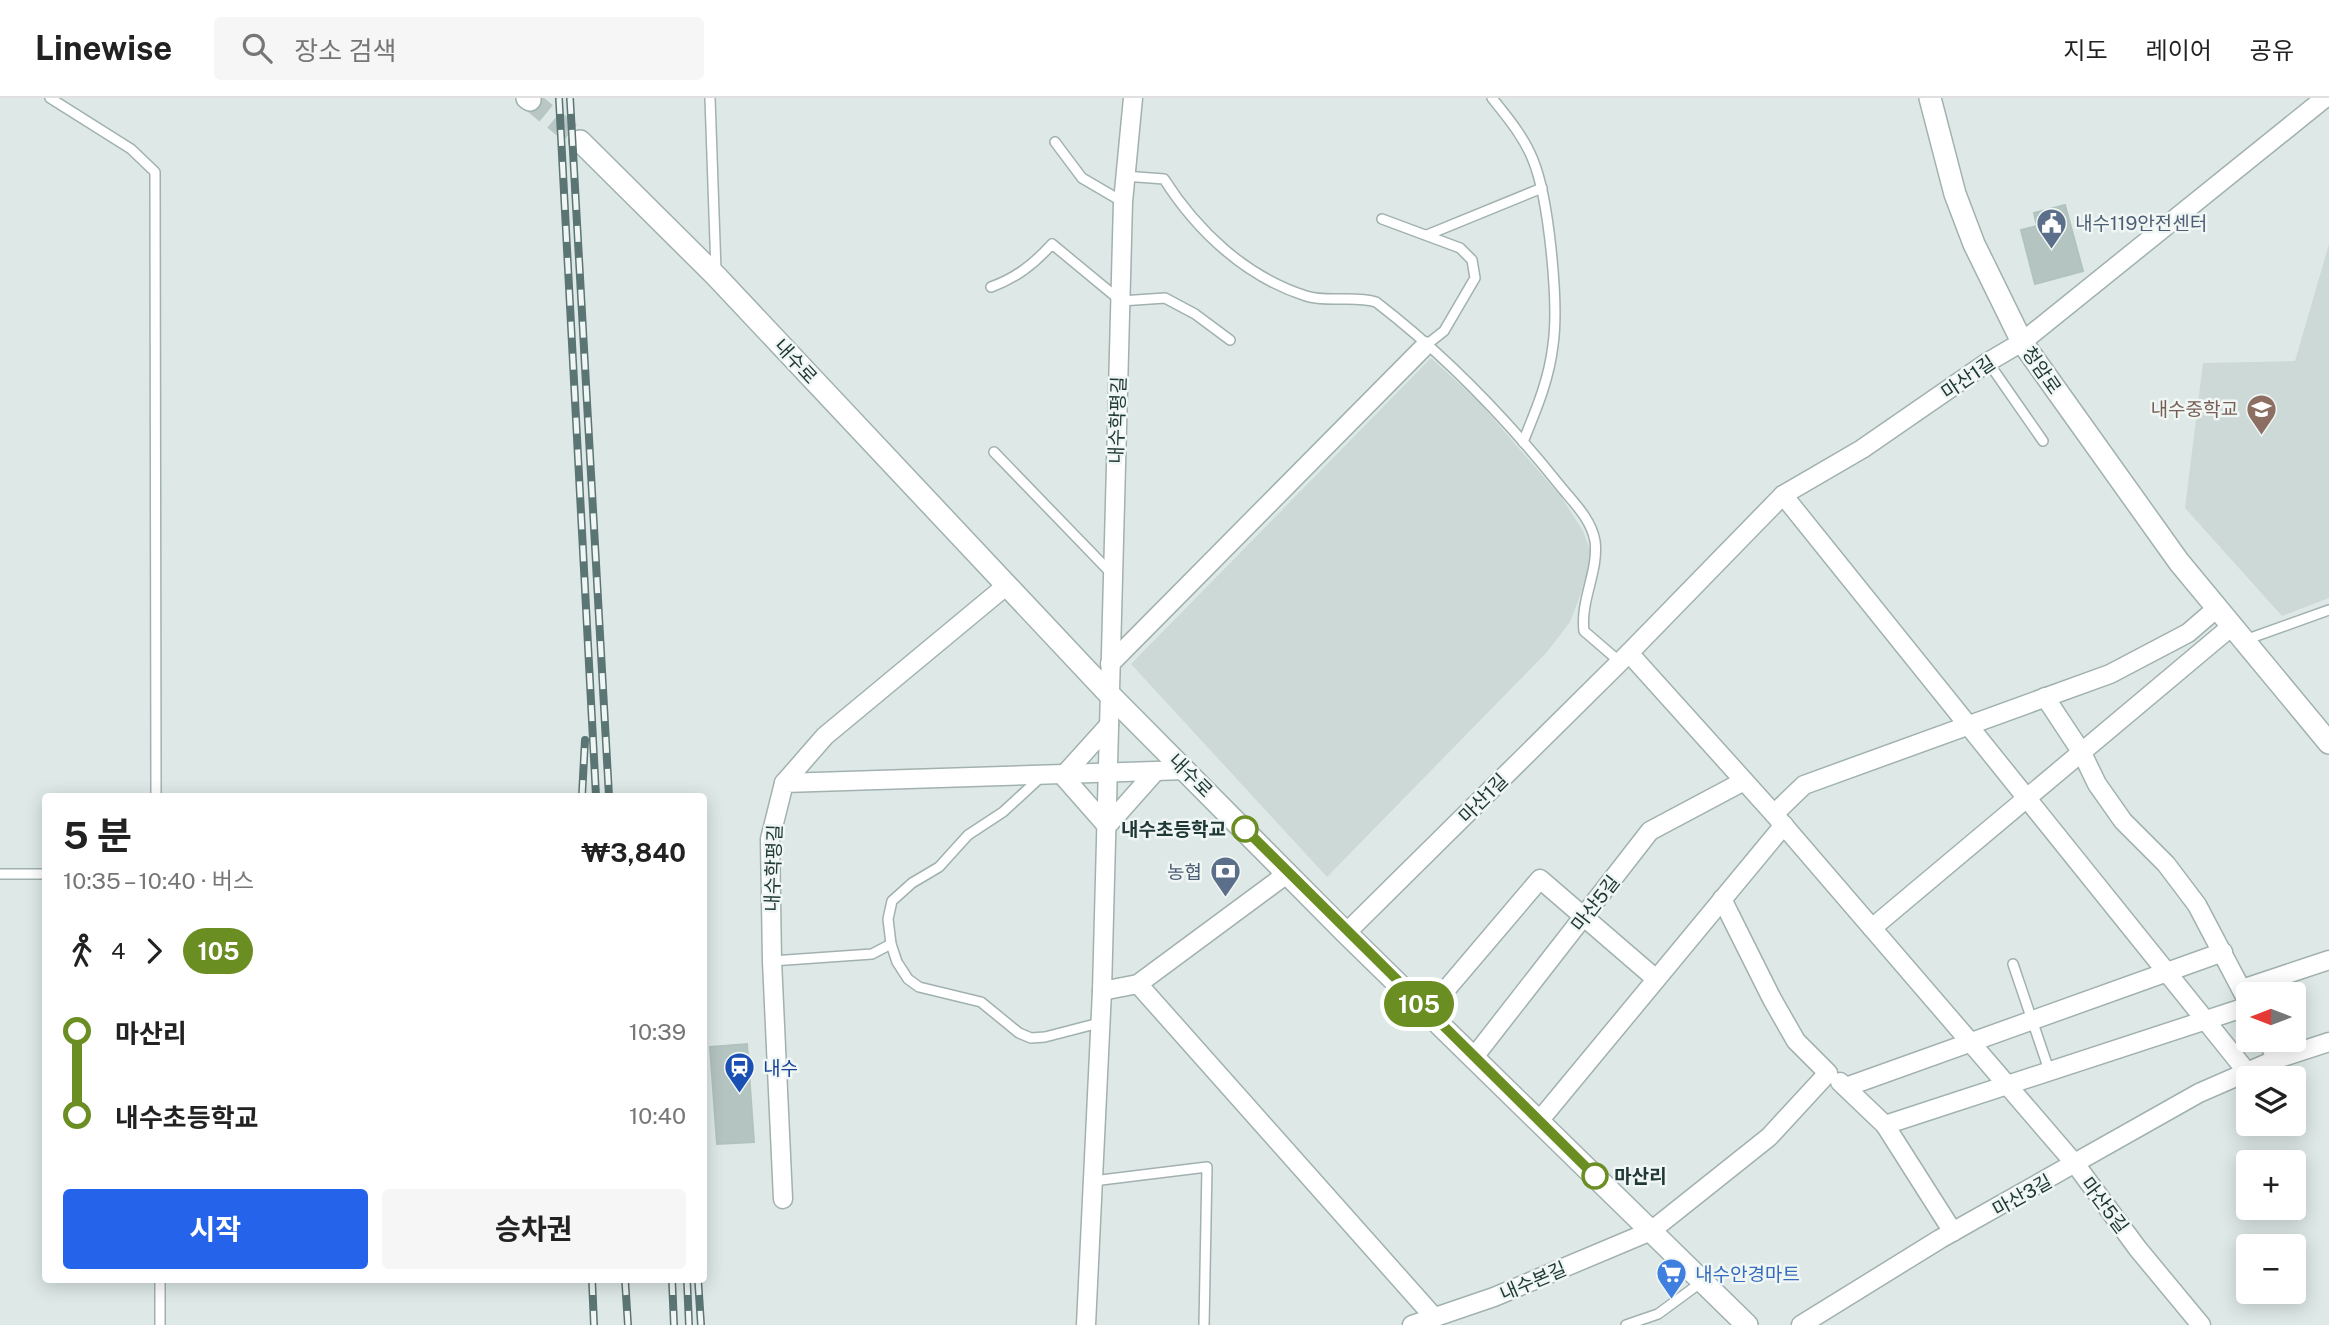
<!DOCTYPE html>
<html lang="ko">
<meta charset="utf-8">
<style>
body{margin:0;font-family:"Public Sans","Noto Sans KR",sans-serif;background:#f6f6f6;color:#222;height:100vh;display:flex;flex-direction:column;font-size:26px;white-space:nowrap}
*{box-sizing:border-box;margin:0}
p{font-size:23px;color:#767676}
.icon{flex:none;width:38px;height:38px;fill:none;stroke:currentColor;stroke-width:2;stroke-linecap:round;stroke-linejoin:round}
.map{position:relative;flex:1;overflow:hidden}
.panel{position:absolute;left:42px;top:695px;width:665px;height:490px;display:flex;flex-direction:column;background:#fff;border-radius:7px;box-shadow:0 4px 18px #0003}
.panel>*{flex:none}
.badge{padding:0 14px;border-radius:23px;font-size:24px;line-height:46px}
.needle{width:46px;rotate:270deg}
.fabs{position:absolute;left:2236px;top:884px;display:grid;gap:14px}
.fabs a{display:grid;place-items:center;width:70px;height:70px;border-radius:7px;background:#fff;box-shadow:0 4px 18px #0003;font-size:35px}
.map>.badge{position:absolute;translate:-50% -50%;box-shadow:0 0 0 4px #fff}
.legs{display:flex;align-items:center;gap:10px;height:77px;padding:0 21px;font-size:23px}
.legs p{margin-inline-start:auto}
.headline{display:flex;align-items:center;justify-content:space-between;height:119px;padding:0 21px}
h1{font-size:38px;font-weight:700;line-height:52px}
.primary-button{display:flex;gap:14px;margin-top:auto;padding:14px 21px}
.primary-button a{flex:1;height:80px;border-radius:7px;background:#2563eb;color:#fff;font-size:28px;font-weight:700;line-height:80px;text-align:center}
.primary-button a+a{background:#f6f6f6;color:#222}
ul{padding:0 21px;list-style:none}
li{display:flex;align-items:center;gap:24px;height:84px;font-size:26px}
li i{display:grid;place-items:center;width:10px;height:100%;margin:0 9px;background:currentColor}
li i::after{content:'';width:18px;height:18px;margin:-9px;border:5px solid;border-radius:50%;background:#fff}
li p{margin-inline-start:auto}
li:first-child i{background:linear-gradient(#0000 50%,currentColor 0)}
li:last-child i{background:linear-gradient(currentColor 50%,#0000 0)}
header{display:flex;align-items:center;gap:42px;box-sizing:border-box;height:98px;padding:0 35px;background:#fff;border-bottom:2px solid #e0e0e0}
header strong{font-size:33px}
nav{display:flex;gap:38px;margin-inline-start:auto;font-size:24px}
.search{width:490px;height:63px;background:#f6f6f6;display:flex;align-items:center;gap:18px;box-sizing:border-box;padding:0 24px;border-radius:7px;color:#767676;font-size:26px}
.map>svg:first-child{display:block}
.built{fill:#cdd9d6}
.building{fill:#b4c4c1;stroke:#b1c3bf;stroke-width:2}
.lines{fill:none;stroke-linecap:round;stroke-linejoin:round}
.tertiary-tunnel{stroke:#b8c6c4;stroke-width:21;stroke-dasharray:21 10;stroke-linecap:butt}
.service-casing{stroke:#a1b1af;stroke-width:12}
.minor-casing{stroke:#a1b1af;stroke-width:21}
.tertiary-casing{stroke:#a1b1af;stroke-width:24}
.service{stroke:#fff;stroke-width:9}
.minor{stroke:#fff;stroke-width:18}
.tertiary{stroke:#fff;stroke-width:21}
.rail-casing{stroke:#5a7573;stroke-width:8}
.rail{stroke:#eff6f4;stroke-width:5;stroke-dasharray:16;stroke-linecap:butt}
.line-1-casing{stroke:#fff;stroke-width:16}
.line-1{stroke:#6b8e23;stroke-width:10}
.stop-1-dot{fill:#fff;stroke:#6b8e23;stroke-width:3.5}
.labels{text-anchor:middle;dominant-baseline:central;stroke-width:5;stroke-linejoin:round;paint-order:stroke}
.service-label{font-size:19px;fill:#4e5e75;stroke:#eff6f4;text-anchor:start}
.street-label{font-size:19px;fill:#203937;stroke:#eff6f4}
.education-label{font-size:19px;fill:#785e54;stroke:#eff6f4;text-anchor:end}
.stop-label{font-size:19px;font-weight:bold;fill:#203937;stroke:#eff6f4;text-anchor:end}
.transit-label{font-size:19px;fill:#164399;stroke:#eff6f4;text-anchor:start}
.shop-label{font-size:19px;fill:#366cbe;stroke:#eff6f4;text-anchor:start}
</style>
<header>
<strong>Linewise</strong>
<div class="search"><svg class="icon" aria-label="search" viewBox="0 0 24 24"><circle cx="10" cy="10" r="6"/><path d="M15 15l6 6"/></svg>장소 검색</div>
<nav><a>지도</a><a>레이어</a><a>공유</a></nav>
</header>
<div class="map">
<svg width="2329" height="1227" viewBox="0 0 2329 1227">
<rect width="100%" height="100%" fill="#dee9e7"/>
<!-- built -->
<g class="built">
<polygon points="2329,146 2329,500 2282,518 2185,410 2203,265 2295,263"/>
<polygon points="1431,260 1478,303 1562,400 1583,433 1591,455 1589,474 1570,524 1547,554 1327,779 1131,566"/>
</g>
<!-- building -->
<g class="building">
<polygon points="2065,107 2083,173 2035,186 2021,132 2037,128 2034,115"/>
<polygon points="747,946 754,1044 717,1046 710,949"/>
</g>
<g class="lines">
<!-- tertiary-tunnel -->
<polyline class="tertiary-tunnel" points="530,2 580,43"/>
<defs>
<g id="service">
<polyline points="50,0 131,51 155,74 156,698"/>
<polyline points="710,0 716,173"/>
<path d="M1492,0C1508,20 1524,39 1533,62C1549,101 1559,205 1553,247C1549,282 1536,312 1523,344"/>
<polyline points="1055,44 1082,80 1123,104"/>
<path d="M1124,78L1164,81C1197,133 1246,179 1306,198C1328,205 1353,197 1376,204C1445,257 1506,320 1561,389C1574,405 1591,421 1595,443C1599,473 1580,502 1584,533L1620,564"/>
<polyline points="1382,121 1460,150 1472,162 1475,180 1444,233 1425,248"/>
<polyline points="1427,137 1542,90"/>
<path d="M991,189C1016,180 1034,166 1052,146L1121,203L1165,200L1195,216L1230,242"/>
<polyline points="1988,264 2043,343"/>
<polyline points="994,354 1111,475"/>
<polyline points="2245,542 2329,512"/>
<polyline points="1041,679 1003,714 968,737 939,769 912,785 892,803 888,821 891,846 897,864 908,881 919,889 981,904 1019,935 1031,940 1045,939 1099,925"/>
<polyline points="0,776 46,776"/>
<polyline points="772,863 872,856 891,846"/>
<polyline points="2013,866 2050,975"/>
<polyline points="1093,1083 1207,1069 1204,1227"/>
<polyline points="160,1181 160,1227"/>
<polyline points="1626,1227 1658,1216 1703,1183"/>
</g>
<g id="minor">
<polyline points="1783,397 2247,974"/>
<polyline points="1629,555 1774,716 2076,1067 2138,1151 2201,1227"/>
<polyline points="1110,566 1425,248"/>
<polyline points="2045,599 2082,655 2097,686 2123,723 2166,766 2197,807 2249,906"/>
<polyline points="1109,627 1063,678 1107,728 1155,674"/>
<polyline points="784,685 825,638 1007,487"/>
<polyline points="1774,716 1804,687 2110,576 2188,535 2217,510"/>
<polyline points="1872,830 2232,528"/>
<polyline points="1346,835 1629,555 1783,397 1862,351 1988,264 2022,244 2325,0"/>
<polyline points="1138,886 1434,1219"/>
<polyline points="2242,891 2329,862"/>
<polyline points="1102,893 1138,886 1288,775"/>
<polyline points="1427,914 1540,781 1656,881"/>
<polyline points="2267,942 2277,961"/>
<polyline points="1474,959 1650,733 1744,683"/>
<polyline points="1840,984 1885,1027 1953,1134"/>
<polyline points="1846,989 2223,854"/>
<polyline points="1539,1023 1784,727"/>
<polyline points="1885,1027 2249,908"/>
<polyline points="783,1101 772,863 770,741 784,685 1186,672"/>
<polyline points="1086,1227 1102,893 1123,104 1133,0"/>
<polyline points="1412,1227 1494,1199 1651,1133 1769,1039 1828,975 1796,943 1772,901 1722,801"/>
<polyline points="1801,1227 1940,1141 2199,995 2277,961 2329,944"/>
</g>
<g id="tertiary">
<polyline points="527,0 530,2"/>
<polyline points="1930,0 1955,96 1974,146 2022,244 2179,464 2329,645"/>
<polyline points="580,43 716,178 1109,596 1346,835 1747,1227"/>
</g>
</defs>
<!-- service casing -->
<use href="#service" class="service-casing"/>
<!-- minor casing -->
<use href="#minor" class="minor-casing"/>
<!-- tertiary casing -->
<use href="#tertiary" class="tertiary-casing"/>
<!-- service -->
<use href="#service" class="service"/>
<!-- minor -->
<use href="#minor" class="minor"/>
<!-- tertiary -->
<use href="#tertiary" class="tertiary"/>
<defs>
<g id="rail">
<polyline points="559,0 596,698"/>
<polyline points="570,0 609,698"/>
<polyline points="582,698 585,642"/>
<polyline points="592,1181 594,1227"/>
<polyline points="625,1181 628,1227"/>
<polyline points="672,1181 674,1227"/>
<polyline points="687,1181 689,1227"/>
<polyline points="698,1181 701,1227"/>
</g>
</defs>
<!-- rail casing -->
<use href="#rail" class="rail-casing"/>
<!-- rail -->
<use href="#rail" class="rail"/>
</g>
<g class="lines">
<defs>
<polyline id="line-1" points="1245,731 1595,1078"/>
</defs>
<!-- line-1 casing -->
<use href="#line-1" class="line-1-casing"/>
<!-- line-1 -->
<use href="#line-1" class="line-1"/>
</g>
<!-- icons -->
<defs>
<symbol id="civic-pin" viewBox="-11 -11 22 30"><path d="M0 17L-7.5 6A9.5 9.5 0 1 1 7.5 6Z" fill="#5c6f8a" stroke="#eff6f4"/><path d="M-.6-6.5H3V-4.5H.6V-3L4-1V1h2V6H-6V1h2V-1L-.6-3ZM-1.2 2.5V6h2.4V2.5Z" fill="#fff"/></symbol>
<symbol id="school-pin" viewBox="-11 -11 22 30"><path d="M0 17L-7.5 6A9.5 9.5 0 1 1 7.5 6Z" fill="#8d6e63" stroke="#eff6f4"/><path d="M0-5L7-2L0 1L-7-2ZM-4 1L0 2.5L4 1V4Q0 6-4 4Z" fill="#fff"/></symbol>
<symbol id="bank-pin" viewBox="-11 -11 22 30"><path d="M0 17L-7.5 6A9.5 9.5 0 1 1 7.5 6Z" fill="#5c6f8a" stroke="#eff6f4"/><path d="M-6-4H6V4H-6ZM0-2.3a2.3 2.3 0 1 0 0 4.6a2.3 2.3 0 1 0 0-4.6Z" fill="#fff"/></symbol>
<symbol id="station-pin" viewBox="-11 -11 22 30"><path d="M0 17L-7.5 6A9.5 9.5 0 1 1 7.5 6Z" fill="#1a4fb4" stroke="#eff6f4"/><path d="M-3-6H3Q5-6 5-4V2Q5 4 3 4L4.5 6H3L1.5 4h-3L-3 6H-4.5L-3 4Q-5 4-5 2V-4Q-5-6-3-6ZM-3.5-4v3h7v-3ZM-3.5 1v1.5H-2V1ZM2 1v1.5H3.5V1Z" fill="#fff"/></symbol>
<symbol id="supermarket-pin" viewBox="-11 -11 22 30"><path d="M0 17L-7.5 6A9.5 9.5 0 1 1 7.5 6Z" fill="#3f7fe0" stroke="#eff6f4"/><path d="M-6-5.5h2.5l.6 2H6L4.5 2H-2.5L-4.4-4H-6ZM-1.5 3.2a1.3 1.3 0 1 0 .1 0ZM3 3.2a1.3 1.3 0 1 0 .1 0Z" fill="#fff"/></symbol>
</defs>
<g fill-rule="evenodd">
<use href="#civic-pin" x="2034" y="108" width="35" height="47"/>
<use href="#school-pin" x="2244" y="294" width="35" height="47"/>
<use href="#bank-pin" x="1208" y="756" width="35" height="47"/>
<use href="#station-pin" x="722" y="952" width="35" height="47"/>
<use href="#supermarket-pin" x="1654" y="1158" width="35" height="47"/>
</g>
<!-- markers -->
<g class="stop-1-dot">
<circle cx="1245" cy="731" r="12"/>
<circle cx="1595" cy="1078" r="12"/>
</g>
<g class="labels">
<!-- service labels -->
<g class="service-label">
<text x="2075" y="125">내수119안전센터</text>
<text x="1202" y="774" text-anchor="end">농협</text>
</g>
<!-- street labels -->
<g class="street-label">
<text transform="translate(796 263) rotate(47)">내수로</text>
<text transform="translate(2042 272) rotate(55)">청암로</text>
<text transform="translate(1968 279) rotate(-34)">마산1길</text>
<text transform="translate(1117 322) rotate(-88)">내수학평길</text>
<text transform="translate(1191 677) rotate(45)">내수로</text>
<text transform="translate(1483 700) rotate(-45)">마산1길</text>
<text transform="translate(773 770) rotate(-88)">내수학평길</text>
<text transform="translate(1595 805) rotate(-52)">마산5길</text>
<text transform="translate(2022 1097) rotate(-29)">마산3길</text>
<text transform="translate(2105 1107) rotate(53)">마산5길</text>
<text transform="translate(1533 1183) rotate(-23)">내수본길</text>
</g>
<!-- education labels -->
<g class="education-label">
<text x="2238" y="311">내수중학교</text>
</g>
<!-- stop labels -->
<g class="stop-label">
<text x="1226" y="731">내수초등학교</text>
<text x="1614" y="1078" text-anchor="start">마산리</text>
</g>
<!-- transit labels -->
<g class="transit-label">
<text x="763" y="970">내수</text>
</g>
<!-- shop labels -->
<g class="shop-label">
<text x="1695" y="1176">내수안경마트</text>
</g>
</g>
</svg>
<div class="fabs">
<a><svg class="needle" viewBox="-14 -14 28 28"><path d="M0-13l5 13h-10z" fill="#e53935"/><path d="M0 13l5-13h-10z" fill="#767676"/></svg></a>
<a><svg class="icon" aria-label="layers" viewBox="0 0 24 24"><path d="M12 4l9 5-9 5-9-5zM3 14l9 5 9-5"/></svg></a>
<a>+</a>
<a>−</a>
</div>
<b class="badge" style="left:1419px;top:906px;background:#6b8e23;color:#fff">105</b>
<section class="panel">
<div class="headline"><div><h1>5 분</h1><p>10:35 – 10:40 · 버스</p></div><b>₩3,840</b></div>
<div class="legs"><svg class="icon" aria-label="walk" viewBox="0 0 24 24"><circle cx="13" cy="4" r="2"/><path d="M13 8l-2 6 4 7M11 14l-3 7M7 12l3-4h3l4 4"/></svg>4<svg class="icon" aria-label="forward" viewBox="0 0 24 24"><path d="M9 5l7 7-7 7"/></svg><b class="badge" style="background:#6b8e23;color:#fff">105</b></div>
<ul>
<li><i style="color:#6b8e23"></i><b>마산리</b><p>10:39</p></li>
<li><i style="color:#6b8e23"></i><b>내수초등학교</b><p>10:40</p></li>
</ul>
<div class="primary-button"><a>시작</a><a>승차권</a></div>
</section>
</div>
